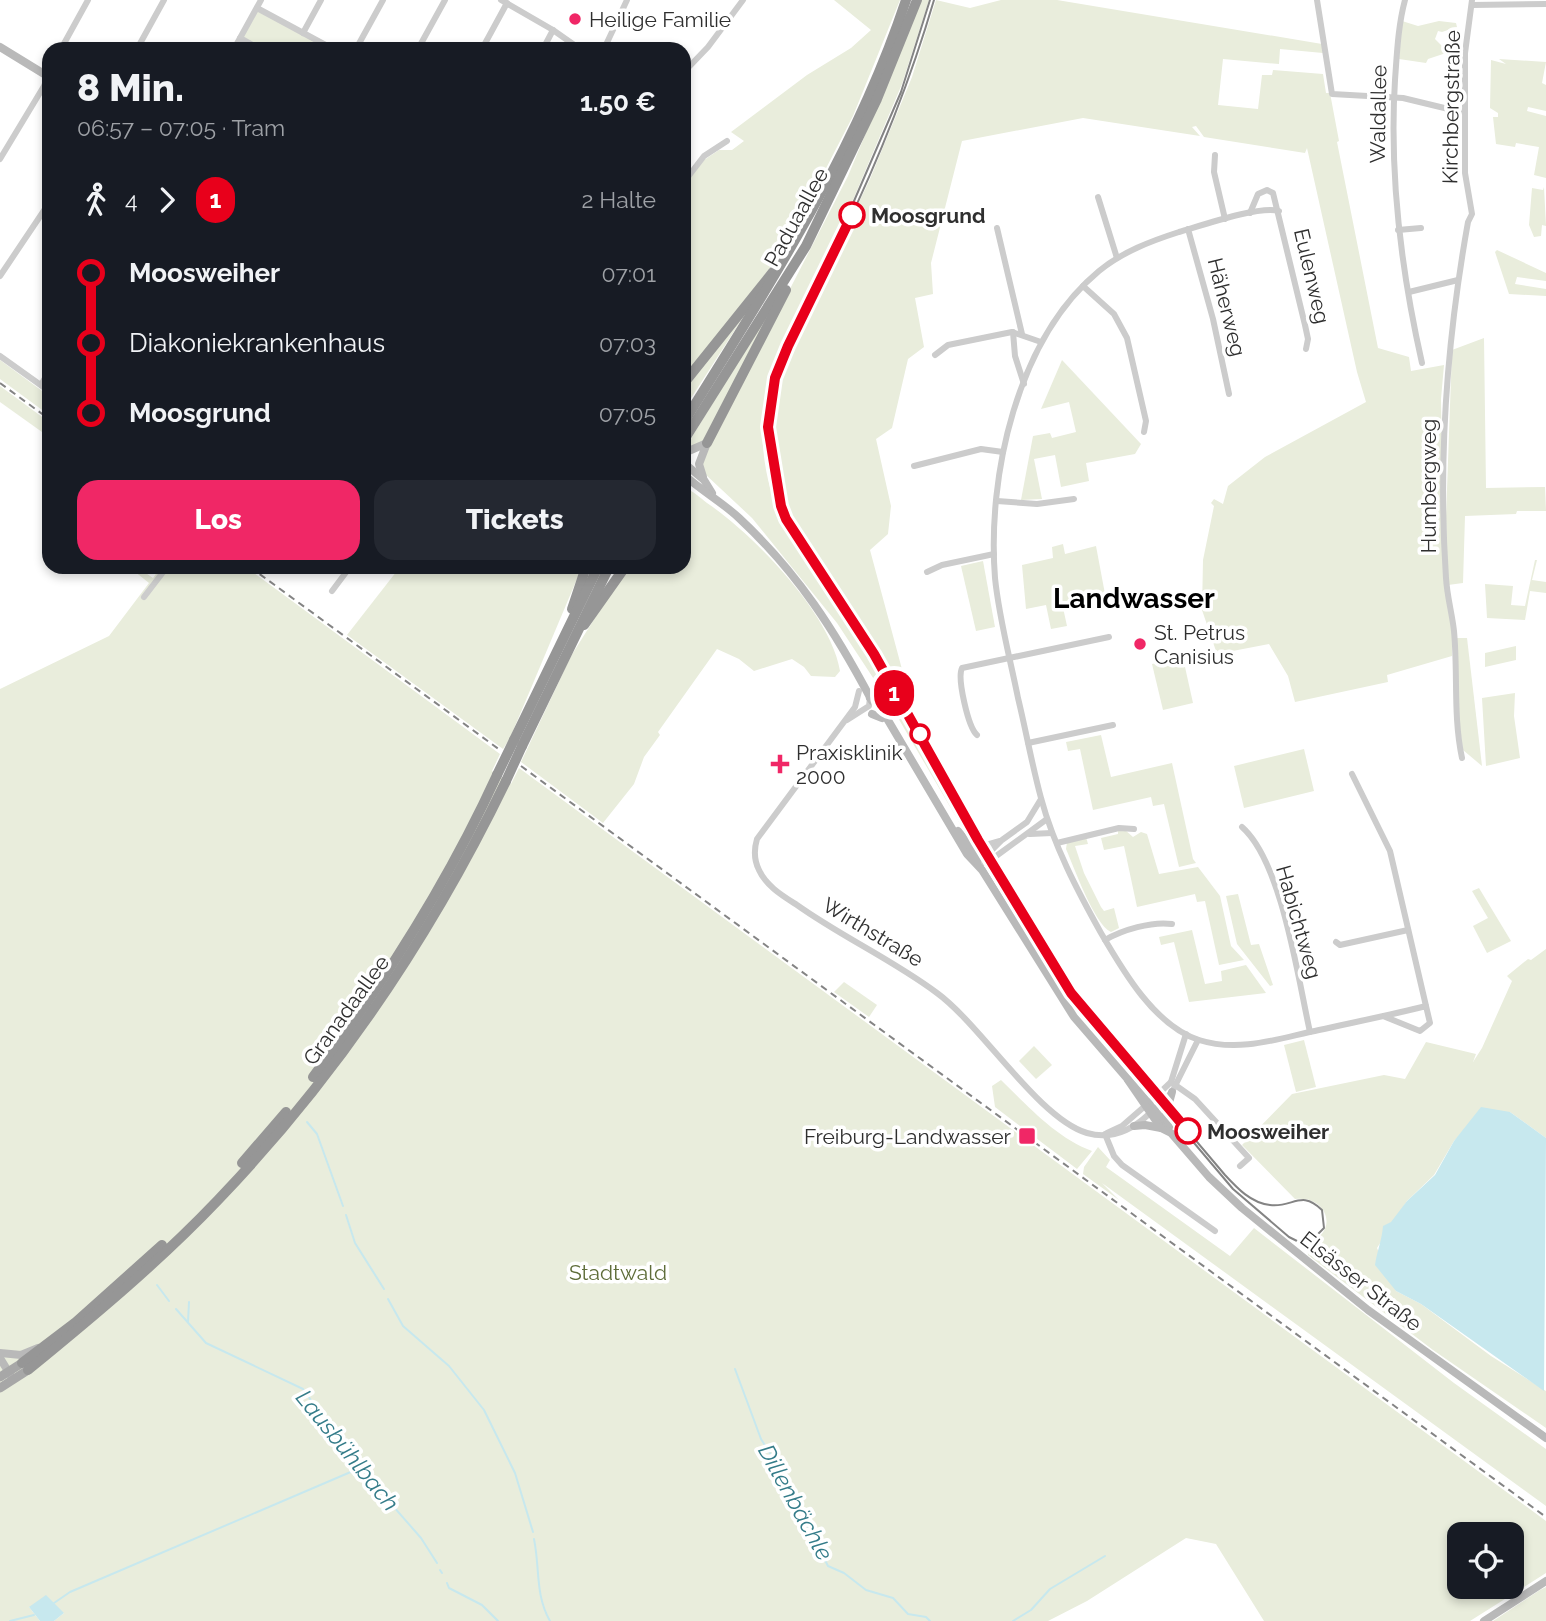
<!DOCTYPE html>
<html lang="de">
<meta charset="utf-8">
<style>
body{margin:0;font-family:Raleway,sans-serif;background:#242831;color:#f1f3f6;height:100vh;display:flex;flex-direction:column;font-size:26px;white-space:nowrap}
*{box-sizing:border-box;margin:0}
p{font-size:23px;color:#9ea1a6}
.icon{flex:none;width:38px;height:38px;fill:none;stroke:currentColor;stroke-width:2;stroke-linecap:round;stroke-linejoin:round}
.map{position:relative;flex:1;overflow:hidden}
.details{position:absolute;left:42px;top:42px;width:649px;height:532px;display:flex;flex-direction:column;background:#171b24;border-radius:21px;box-shadow:0 4px 10px #0003}
.details>*{flex:none}
.badge{padding:0 14px;border-radius:23px;font-size:24px;line-height:46px}
.controls{position:absolute;left:1447px;top:1522px;display:grid;gap:14px}
.controls a{display:grid;place-items:center;width:77px;height:77px;border-radius:14px;background:#171b24;box-shadow:0 4px 10px #0003;font-size:35px}
.map>.badge{position:absolute;translate:-50% -50%;box-shadow:0 0 0 4px #fff}
.legs{display:flex;align-items:center;gap:10px;height:77px;padding:0 35px;font-size:23px}
.legs p{margin-inline-start:auto}
.headline{display:flex;align-items:center;justify-content:space-between;height:119px;padding:0 35px}
h1{font-size:38px;font-weight:800;line-height:52px}
.action{display:flex;gap:14px;margin-top:auto;padding:14px 35px}
.action a{flex:1;height:80px;border-radius:21px;background:#f02766;color:#fff;font-size:28px;font-weight:800;line-height:80px;text-align:center}
.action a+a{background:#242831;color:#f1f3f6}
ul{padding:0 35px;list-style:none}
li{display:flex;align-items:center;gap:24px;height:70px;font-size:26px}
li i{display:grid;place-items:center;width:10px;height:100%;margin:0 9px;background:currentColor}
li i::after{content:'';width:18px;height:18px;margin:-9px;border:5px solid;border-radius:50%;background:#171b24}
li p{margin-inline-start:auto}
li:first-child i{background:linear-gradient(#0000 50%,currentColor 0)}
li:last-child i{background:linear-gradient(currentColor 50%,#0000 0)}
.map>svg:first-child{display:block}
.green{fill:#e9eddc;fill-rule:evenodd}
.water{fill:#c7e8ee}
.lines{fill:none;stroke-linecap:round;stroke-linejoin:round}
.stream{stroke:#c7e8ee;stroke-width:2}
.street{stroke:#ccc;stroke-width:6}
.secondary{stroke:#b9b9b9;stroke-width:8}
.primary{stroke:#a7a7a7;stroke-width:9}
.highway{stroke:#969696;stroke-width:10}
.tram{stroke:#848484;stroke-width:2}
.rail{stroke:#848484;stroke-width:2;stroke-dasharray:7 5;stroke-linecap:butt}
.highway-bridge{stroke:#969696;stroke-width:10}
.line-1-casing{stroke:#fff;stroke-width:16}
.line-1{stroke:#e8001b;stroke-width:10}
.poi-dot{fill:#f02766;stroke:#fff;stroke-width:2.5}
.stop-1-dot{fill:#fff;stroke:#e8001b;stroke-width:3.5}
.labels{text-anchor:middle;dominant-baseline:central;stroke-width:7;stroke-linejoin:round;paint-order:stroke}
.poi-label{font-size:21px;fill:#2f2f2f;stroke:#fff;text-anchor:start}
.street-label{font-size:21px;fill:#2f2f2f;stroke:#fff}
.stop-label{font-size:21px;font-weight:bold;fill:#2f2f2f;stroke:#fff;text-anchor:start}
.park-label{font-size:21px;fill:#5e6d39;stroke:#fff}
.water-label{font-size:23px;font-style:italic;fill:#347c89;stroke:#fff}
.district-label{font-size:28px;font-weight:bold;fill:#000;stroke:#fff}
</style>
<div class="map">
<svg width="1546" height="1621" viewBox="0 0 1546 1621">
<rect width="100%" height="100%" fill="#fff"/>
<!-- green -->
<g class="green">
<polygon points="834,0 900,0 853,116 804,211 777,259 684,379 684,186 704,160 719,150 732,150 744,141 731,132 807,75 851,48 871,30"/>
<path d="M921,0H929L902,84L850,207L770,375C757,421 761,472 780,516L884,681L969,832L966,834L887,699L837,623L752,518L705,474L702,460L848,176Z"/>
<polygon points="936,0 970,8 1001,0 1057,0 1322,44 1323,53 1280,49 1279,64 1223,59 1218,105 1258,109 1262,75 1272,75 1273,70 1323,74 1326,93 1330,93 1339,141 1337,142 1378,348 1409,357 1411,371 1444,365 1441,399 1444,579 1452,632 1452,656 1387,675 1388,682 1295,702 1288,676 1269,644 1217,654 1202,610 1203,560 1214,506 1211,503 1214,499 1223,504 1228,486 1265,457 1366,402 1357,372 1307,148 1305,153 1204,137 1196,126 1192,127 1200,136 1083,118 962,141 931,263 933,294 915,298 924,347 908,359 892,428 876,439 891,506 888,534 870,550 914,714 912,714 788,516 775,468 771,421 773,398 783,363 870,179 912,77"/>
<polygon points="258,10 330,49 265,49 243,37"/>
<polygon points="1402,21 1418,26 1439,21 1456,23 1457,27 1442,32 1438,31 1435,39 1442,46 1460,40 1461,48 1428,59 1426,63 1399,59"/>
<polygon points="1499,59 1546,62 1542,83 1546,85 1546,111 1528,107 1527,111 1546,116 1546,178 1534,175 1539,147 1516,143 1515,147 1496,144 1493,117 1498,117 1498,113 1490,108 1491,60 1506,64"/>
<polygon points="1544,187 1546,226 1542,225 1541,236 1534,237 1529,225 1532,188 1543,190"/>
<polygon points="1497,250 1546,273 1546,281 1517,277 1515,284 1546,289 1546,296 1509,294 1495,252"/>
<polygon points="762,288 684,409 684,389"/>
<polygon points="772,306 711,430 701,443 684,450"/>
<polygon points="1484,338 1486,488 1545,487 1546,511 1517,511 1516,514 1465,516 1463,583 1448,585 1446,517 1452,350"/>
<polygon points="0,360 49,396 49,415 0,379"/>
<polygon points="1062,360 1141,444 1135,454 1086,463 1089,481 1061,487 1055,455 1034,459 1042,499 1021,500 1033,436 1050,433 1052,438 1076,432 1069,402 1041,409"/>
<polygon points="0,386 49,422 49,437 0,402"/>
<path d="M684,488C694,491 699,497 707,503C753,534 831,614 840,671L835,677L811,676L804,667L792,659L754,671L739,659L717,649L658,732L660,735L644,757L634,784L603,823L521,762L571,656L627,567H684Z"/>
<polygon points="1063,544 1065,554 1096,546 1105,594 1062,603 1067,626 1051,629 1046,605 1026,609 1022,565 1053,558 1052,547"/>
<polygon points="1535,560 1537,560 1532,580 1546,582 1546,593 1530,591 1525,620 1487,618 1485,584 1513,586 1511,605 1525,606"/>
<polygon points="983,561 995,627 976,631 961,566"/>
<path d="M129,567H137L153,578L161,567H246L500,754L492,771L511,784L519,768L1546,1521V1573L1470,1621H1264L1216,1544L1186,1538L1087,1601L1048,1621H54L64,1613L29,1607L40,1621H0V689L109,636L149,583ZM1460,1535H1512V1587H1460Z"/>
<polygon points="400,567 582,567 510,738 503,749 347,635"/>
<polygon points="1457,638 1467,638 1482,766 1463,750 1457,709"/>
<polygon points="1516,646 1516,660 1485,667 1485,653"/>
<polygon points="1183,658 1193,703 1163,710 1152,664"/>
<polygon points="1515,693 1514,716 1520,758 1486,766 1482,698"/>
<polygon points="1101,735 1111,777 1172,763 1193,859 1196,863 1179,867 1164,804 1153,806 1151,797 1093,810 1080,749 1068,751 1066,742"/>
<polygon points="1304,749 1314,791 1244,808 1234,766"/>
<polygon points="1118,830 1125,830 1133,837 1141,832 1147,834 1159,874 1198,867 1220,896 1231,946 1244,960 1219,965 1205,901 1197,902 1195,894 1137,907 1124,846 1104,850 1101,838 1118,834"/>
<path d="M1086,837L1088,844L1075,846L1084,873L1101,907L1104,911L1114,908L1119,928L1111,932C1094,924 1074,867 1066,849L1067,842Z"/>
<polygon points="1479,888 1511,941 1487,953 1473,926 1488,918 1472,891"/>
<polygon points="1238,894 1251,945 1259,944 1273,985 1270,986 1237,944 1226,896"/>
<polygon points="1192,930 1205,984 1222,981 1221,971 1246,965 1266,993 1189,1002 1174,942 1161,945 1159,937"/>
<path d="M1546,949V1138L1510,1112L1467,1127L1454,1141L1434,1175L1407,1201L1377,1248L1396,1291L1421,1304L1491,1356L1546,1391V1428L1433,1350L1308,1255L1307,1243C1340,1233 1328,1195 1295,1199L1242,1145L1292,1094L1384,1075L1405,1079L1426,1042L1476,1054L1473,1062L1482,1048L1512,981L1507,976L1528,959L1531,960Z"/>
<polygon points="844,982 877,1005 869,1017 834,992"/>
<polygon points="1304,1040 1316,1087 1296,1092 1284,1045"/>
<polygon points="1034,1046 1052,1065 1036,1079 1019,1061"/>
<path d="M1001,1080C1027,1105 1056,1138 1092,1151L1077,1169L995,1107L992,1086Z"/>
<polygon points="1098,1147 1110,1160 1106,1167 1230,1256 1254,1228 1454,1383 1546,1449 1546,1506 1102,1183 1119,1200 1083,1174 1084,1167"/>
<polygon points="1546,1587 1546,1621 1493,1621 1540,1590"/>
</g>
<!-- water -->
<g class="water">
<path d="M1481,1107L1510,1112L1546,1138L1544,1391L1421,1304L1396,1291L1375,1265C1377,1251 1382,1240 1383,1226L1391,1222L1407,1201L1435,1175L1454,1141Z"/>
<polygon points="46,1595 64,1613 54,1621 40,1621 29,1607"/>
</g>
<g class="lines">
<!-- stream -->
<g class="stream">
<polyline points="307,1122 317,1134 343,1206"/>
<polyline points="346,1215 355,1243 384,1289"/>
<polyline points="157,1285 169,1301"/>
<polyline points="388,1299 403,1326 449,1366 484,1410 515,1473 533,1532"/>
<polyline points="176,1309 206,1343 303,1389 358,1466 421,1538 437,1563"/>
<polyline points="188,1322 189,1302"/>
<polyline points="735,1369 761,1439 773,1458 828,1566 844,1573 866,1590 893,1598 908,1614 926,1617 930,1621"/>
<path d="M534,1539C540,1568 535,1595 550,1621"/>
<polyline points="440,1570 442,1573"/>
<polyline points="447,1583 449,1588 482,1605 498,1621"/>
<polyline points="54,1603 70,1592 360,1468"/>
<polyline points="10,1621 34,1615"/>
<polyline points="1013,1621 1031,1610 1050,1589 1105,1556"/>
</g>
<!-- street -->
<g class="street">
<polyline points="501,0 553,30 580,49"/>
<polyline points="1317,0 1332,94 1403,98 1465,113"/>
<path d="M1405,0C1398,26 1397,53 1395,80C1389,176 1401,270 1422,363"/>
<polyline points="1472,5 1546,4"/>
<polyline points="257,8 333,49"/>
<polyline points="303,33 321,0"/>
<polyline points="240,38 260,49"/>
<polyline points="61,49 88,0"/>
<polyline points="137,49 164,0"/>
<polyline points="234,49 261,0"/>
<polyline points="356,49 383,0"/>
<polyline points="418,49 445,0"/>
<polyline points="482,49 507,3"/>
<polyline points="543,49 553,30"/>
<polyline points="604,49 627,0"/>
<polyline points="684,72 708,47 743,0"/>
<polyline points="1215,155 1214,172 1225,219"/>
<polyline points="0,159 44,86 49,73"/>
<polyline points="684,182 704,156 727,141"/>
<polyline points="1098,197 1117,258"/>
<path d="M1279,211C1260,205 1200,226 1179,232C1151,241 1122,252 1099,271C1017,339 987,476 995,578C999,618 1010,658 1018,698C1026,731 1032,765 1041,798C1054,846 1077,890 1101,933C1123,971 1155,1026 1199,1040C1240,1053 1280,1038 1319,1030C1355,1022 1391,1015 1426,1006L1430,1023L1420,1031L1383,1016"/>
<polyline points="1250,213 1258,194 1267,190 1273,193 1305,325 1308,339 1306,349"/>
<polyline points="997,228 1022,334"/>
<polyline points="1188,229 1213,319 1229,394"/>
<polyline points="1398,230 1421,228"/>
<polyline points="0,276 49,203"/>
<polyline points="1083,286 1114,314 1127,338 1146,421 1144,432"/>
<polyline points="1409,292 1458,280"/>
<polyline points="1013,332 1015,356 1024,384"/>
<polyline points="935,355 948,345 1012,332 1041,342"/>
<polyline points="0,356 49,391"/>
<polyline points="41,385 49,371"/>
<polyline points="914,466 981,449 1003,452"/>
<polyline points="997,501 1037,504 1074,499"/>
<polyline points="927,572 942,565 994,554"/>
<polyline points="332,591 350,567"/>
<polyline points="144,597 167,567"/>
<path d="M859,691L855,707L757,839C754,849 754,860 759,870C766,886 783,896 797,905C842,937 893,960 937,993C981,1025 1039,1119 1087,1133C1111,1140 1132,1130 1149,1114"/>
<polyline points="847,720 869,706 870,698"/>
<path d="M977,735C968,727 957,678 962,668L1109,637"/>
<polyline points="1028,743 1113,725"/>
<path d="M1462,758C1453,716 1458,674 1454,631C1452,613 1447,596 1446,578C1438,459 1447,339 1468,222L1472,214L1465,173V53L1472,0"/>
<polyline points="1352,774 1390,851 1426,1006"/>
<path d="M1242,827C1282,862 1298,979 1310,1032"/>
<polyline points="1030,834 1052,833"/>
<polyline points="968,842 986,845 1000,841"/>
<polyline points="1057,843 1119,828 1134,829"/>
<polyline points="978,864 1002,840 1027,822 1041,799"/>
<polyline points="978,864 988,862 1047,819"/>
<path d="M1105,940C1122,930 1152,921 1172,924"/>
<polyline points="1336,942 1340,945 1408,930"/>
<polyline points="1171,1082 1195,1099 1249,1158 1240,1166"/>
<polyline points="1150,1102 1171,1082 1186,1034"/>
<polyline points="1155,1109 1172,1092 1198,1040"/>
<polyline points="1107,1133 1122,1126 1145,1106"/>
<polyline points="1105,1134 1114,1156 1122,1165 1215,1231"/>
</g>
<!-- secondary -->
<g class="secondary">
<polyline points="0,47 49,77"/>
<polyline points="684,453 707,443"/>
<polyline points="684,463 704,480 712,493"/>
<path d="M684,475C702,491 722,502 739,518C798,573 835,631 872,701"/>
<polyline points="703,477 699,464 707,443"/>
<polyline points="870,698 879,705 967,854 982,870 1074,1017 1169,1127"/>
<polyline points="872,714 882,718"/>
<polyline points="958,831 974,851 977,861"/>
<polyline points="1128,1080 1161,1128 1171,1133 1209,1177 1242,1208 1368,1310 1546,1438"/>
<polyline points="1168,1123 1166,1114 1172,1092"/>
<polyline points="1134,1126 1145,1125 1161,1128"/>
<polyline points="0,1353 21,1355 38,1348"/>
<polyline points="0,1358 11,1376"/>
<polyline points="1484,1621 1546,1581"/>
</g>
<!-- primary -->
<g class="primary">
<polyline points="0,1377 22,1363"/>
<polyline points="0,1388 28,1370"/>
</g>
<!-- highway -->
<g class="highway">
<polyline points="684,383 773,272"/>
<path d="M684,422C768,287 856,152 906,0"/>
<polyline points="684,440 806,246 877,99 917,0"/>
<polyline points="707,443 786,290"/>
<polyline points="572,609 586,567"/>
<polyline points="584,625 625,567"/>
<polyline points="514,740 598,567"/>
<polyline points="522,746 609,567"/>
<path d="M313,1077C384,983 448,882 497,775"/>
<polyline points="242,1163 286,1112"/>
<polyline points="22,1363 76,1322 162,1245"/>
<path d="M28,1370C94,1316 159,1262 218,1200C336,1077 432,934 506,781"/>
</g>
<!-- tram -->
<path class="tram" d="M930,0L901,92L851,208L771,376L764,428L774,494L783,520L871,656L974,838L1069,995L1233,1189L1289,1237L1299,1242L1311,1241L1324,1228L1322,1210C1301,1189 1293,1208 1270,1205C1251,1203 1237,1188 1225,1175L1071,993L978,840L874,654L786,519C771,481 763,433 771,393C782,339 817,288 841,238C878,161 910,82 934,0"/>
<!-- rail -->
<g class="rail">
<polyline points="0,383 49,419"/>
<polyline points="250,567 500,750"/>
<polyline points="521,766 1546,1517"/>
</g>
<!-- highway-bridge -->
<g class="highway-bridge">
<polyline points="497,775 514,740"/>
<polyline points="506,781 522,746"/>
</g>
</g>
<g class="lines">
<defs>
<polyline id="line-1" points="852,215 788,346 775,378 768,427 781,506 786,519 874,654 978,840 1071,993 1188,1131"/>
</defs>
<!-- line-1 casing -->
<use href="#line-1" class="line-1-casing"/>
<!-- line-1 -->
<use href="#line-1" class="line-1"/>
</g>
<!-- markers -->
<g class="poi-dot">
<circle cx="575" cy="19" r="7"/>
<circle cx="1140" cy="644" r="7"/>
<path d="M776.5 753.5h7v7h7v7h-7v7h-7v-7h-7v-7h7z"/>
<rect x="1018" y="1127" width="18" height="18" rx="3.5"/>
</g>
<g class="stop-1-dot">
<circle cx="852" cy="215" r="12"/>
<circle cx="920" cy="734" r="9"/>
<circle cx="1188" cy="1131" r="12"/>
</g>
<g class="labels">
<!-- poi labels -->
<g class="poi-label">
<text x="589" y="19">Heilige Familie</text>
<text x="1154" y="632">St. Petrus<tspan x="1154" dy="24">Canisius</tspan></text>
<text x="796" y="752">Praxisklinik<tspan x="796" dy="24">2000</tspan></text>
<text x="1011" y="1136" text-anchor="end">Freiburg-Landwasser</text>
</g>
<!-- street labels -->
<g class="street-label">
<text transform="translate(1451 107) rotate(-89)">Kirchbergstraße</text>
<text transform="translate(1378 114) rotate(-89)">Waldallee</text>
<text transform="translate(796 217) rotate(-61)">Paduaallee</text>
<text transform="translate(1312 276) rotate(77)">Eulenweg</text>
<text transform="translate(1227 307) rotate(76)">Häherweg</text>
<text transform="translate(1428 486) rotate(-90)">Humbergweg</text>
<text transform="translate(1299 922) rotate(74)">Habichtweg</text>
<text transform="translate(873 932) rotate(31)">Wirthstraße</text>
<text transform="translate(346 1010) rotate(-54)">Granadaallee</text>
<text transform="translate(1361 1281) rotate(38)">Elsässer Straße</text>
</g>
<!-- stop labels -->
<g class="stop-label">
<text x="871" y="215">Moosgrund</text>
<text x="1207" y="1131">Moosweiher</text>
</g>
<!-- park labels -->
<g class="park-label">
<text x="618" y="1272">Stadtwald</text>
</g>
<!-- water labels -->
<g class="water-label">
<text transform="translate(348 1450) rotate(51)">Lausbühlbach</text>
<text transform="translate(796 1502) rotate(61)">Dillenbächle</text>
</g>
<!-- district labels -->
<g class="district-label">
<text x="1134" y="598">Landwasser</text>
</g>
</g>
</svg>
<div class="controls">
<a><svg class="icon" aria-label="locate" viewBox="0 0 24 24"><circle cx="12" cy="12" r="6"/><path d="M12 2v4M12 18v4M2 12h4M18 12h4"/></svg></a>
</div>
<b class="badge" style="left:894px;top:693px;background:#e8001b;color:#fff">1</b>
<section class="details">
<div class="headline"><div><h1>8 Min.</h1><p>06:57 – 07:05 · Tram</p></div><b>1.50 €</b></div>
<div class="legs"><svg class="icon" aria-label="walk" viewBox="0 0 24 24"><circle cx="13" cy="4" r="2"/><path d="M13 8l-2 6 4 7M11 14l-3 7M7 12l3-4h3l4 4"/></svg>4<svg class="icon" aria-label="forward" viewBox="0 0 24 24"><path d="M9 5l7 7-7 7"/></svg><b class="badge" style="background:#e8001b;color:#fff">1</b><p>2 Halte</p></div>
<ul>
<li><i style="color:#e8001b"></i><b>Moosweiher</b><p>07:01</p></li>
<li><i style="color:#e8001b"></i><span>Diakoniekrankenhaus</span><p>07:03</p></li>
<li><i style="color:#e8001b"></i><b>Moosgrund</b><p>07:05</p></li>
</ul>
<div class="action"><a>Los</a><a>Tickets</a></div>
</section>
</div>
